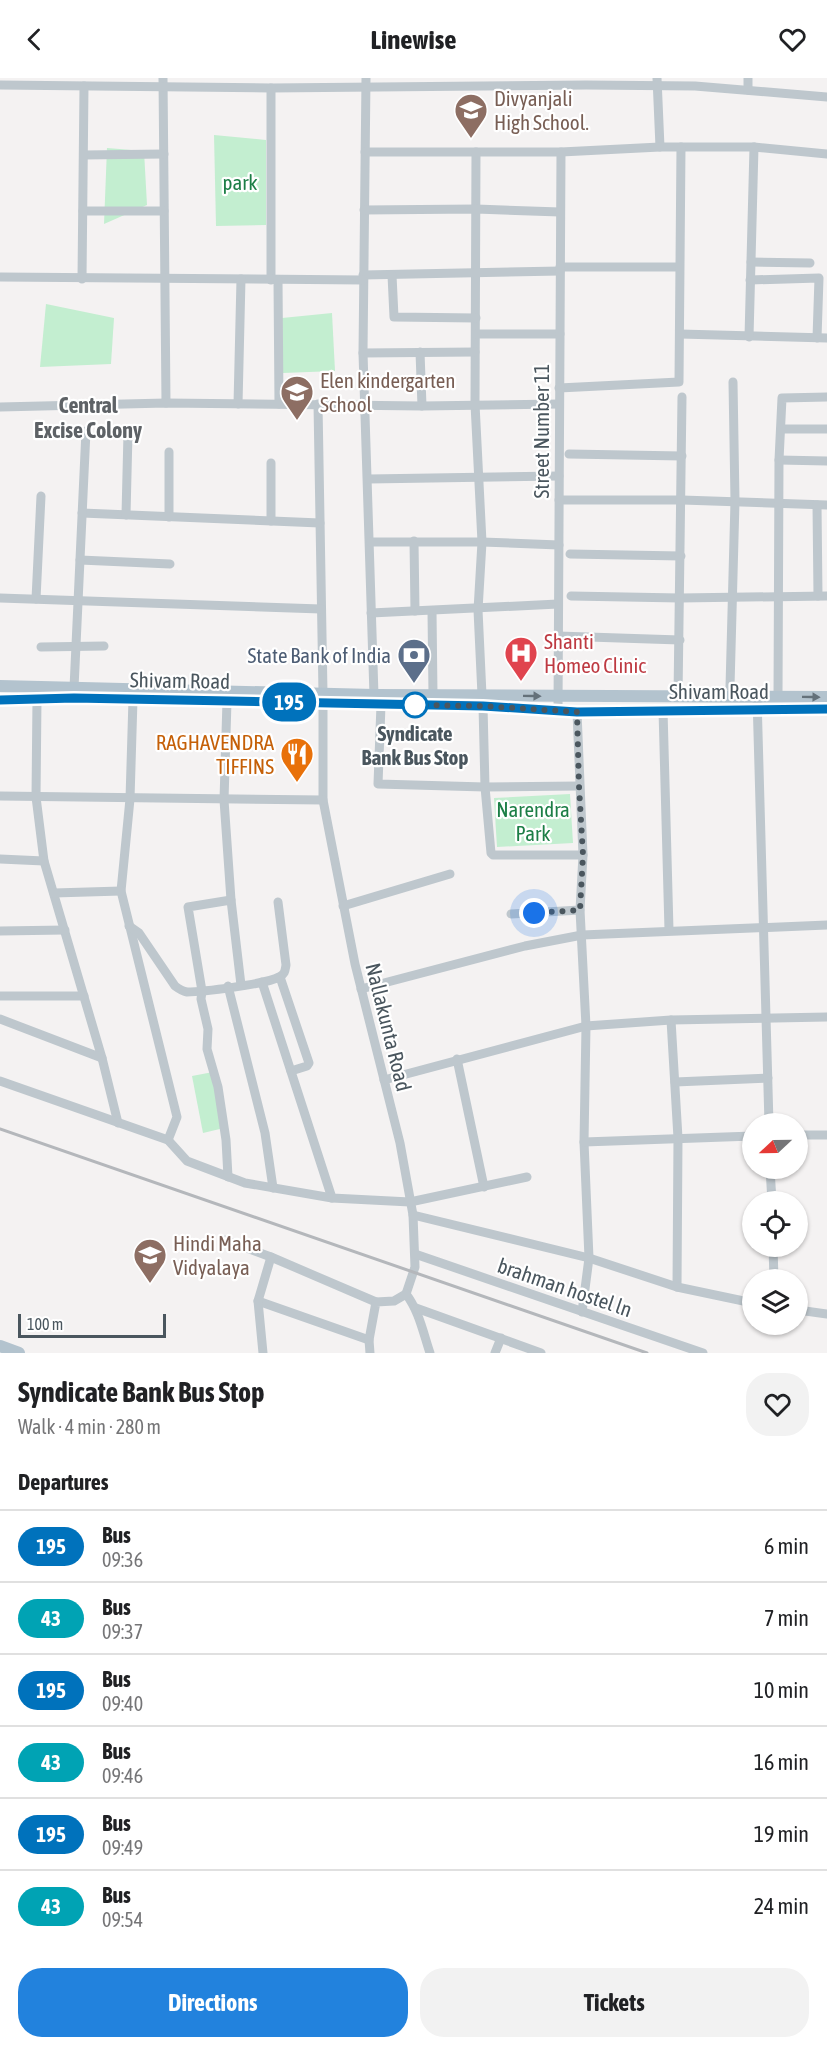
<!DOCTYPE html>
<meta charset="utf-8">
<style>
body{margin:0;font-family:"Asap Condensed",sans-serif;background:#f2f2f2;color:#202124;height:100vh;display:flex;flex-direction:column;font-size:22px;white-space:nowrap}
*{box-sizing:border-box;margin:0}
p{font-size:20px;color:#757577}
.icon{flex:none;width:33px;height:33px;fill:none;stroke:currentColor;stroke-width:2;stroke-linecap:round;stroke-linejoin:round}
.map{position:relative;height:1275px;overflow:hidden}
.panel{display:flex;flex-direction:column;background:#fff;flex:1}
.panel>*{flex:none}
.badge{padding:0 12px;border-radius:20px;font-size:21px;line-height:39px}
.needle{width:39px;rotate:248deg}
.tools{position:absolute;left:742px;top:1035px;display:grid;gap:12px}
.tools a{display:grid;place-items:center;width:66px;height:66px;border-radius:50%;background:#fff;box-shadow:0 2px 4px #0004;font-size:30px}
.scale{position:absolute;left:18px;bottom:15px;width:148px;box-sizing:border-box;padding-left:6px;border:3px solid #4a565e;border-top:0;font-size:16px;line-height:21px;white-space:nowrap;color:#4a565e;-webkit-text-stroke:4px #fff;paint-order:stroke}
.you{position:absolute;width:30px;height:30px;margin:-15px;border:4px solid #fff;border-radius:50%;background:#1a73e8;box-shadow:0 0 0 9px #1a73e833}
.map>.badge{position:absolute;translate:-50% -50%;box-shadow:0 0 0 3px #fff}
h2{padding:0 18px;font-size:22px;line-height:54px}
.round{display:grid;place-items:center;flex:none;width:63px;height:63px;border-radius:24px;background:#f2f2f2}
.head{display:flex;align-items:center;justify-content:space-between;height:102px;padding:0 18px}
h1{font-size:28px;font-weight:700;line-height:45px}
.cta{display:flex;gap:12px;margin-top:auto;padding:12px 18px}
.cta a{flex:1;height:69px;border-radius:24px;background:#2282dd;color:#fff;font-size:24px;font-weight:700;line-height:69px;text-align:center}
.cta a+a{background:#f2f2f2;color:#202124}
ul{padding:0;list-style:none}
li{display:flex;align-items:center;gap:18px;height:72px;padding:0 18px;border-top:2px solid #e0e0e0}
li div{flex:1}
li b{display:block;font-size:22px}
li em{font-style:normal}
li .badge{min-width:66px;font-weight:700;text-align:center}
header{display:flex;justify-content:space-between;align-items:center;height:78px;padding:0 18px;background:#fff;font-size:27px;font-weight:700}
.map>svg:first-child{display:block}
.green{fill:#c3eed0}
.lines{fill:none;stroke-linecap:round;stroke-linejoin:round}
.minor{stroke:#bec7cd;stroke-width:9}
.major{stroke:#b3c3ce;stroke-width:12}
.rail{stroke:#b4b7bb;stroke-width:3}
.oneway{fill:#64717a}
.line-casing{stroke:#fff;stroke-width:14}
.line{stroke:#0072bc;stroke-width:9}
.walk{stroke:#4a565e;stroke-width:6;stroke-dasharray:0 10.8}
.stop-dot{fill:#fff;stroke:#0072bc;stroke-width:3}
.labels{text-anchor:middle;dominant-baseline:central;stroke-width:4.5;stroke-linejoin:round;paint-order:stroke}
.education-label{font-size:21px;fill:#785e54;stroke:#fff;text-anchor:start}
.park-label{font-size:21px;fill:#1c7e46;stroke:#fff}
.street-label{font-size:21px;fill:#4a565e;stroke:#fff}
.health-label{font-size:21px;fill:#be3a42;stroke:#fff;text-anchor:start}
.service-label{font-size:21px;fill:#4e5e75;stroke:#fff;text-anchor:end}
.stop-label{font-size:21px;font-weight:bold;fill:#4a565e;stroke:#fff}
.food-label{font-size:21px;fill:#c56008;stroke:#fff;text-anchor:end}
.neighbourhood-label{font-size:22px;font-weight:bold;fill:#5e6266;stroke:#fff}
</style>
<header><svg class="icon" aria-label="back" viewBox="0 0 24 24"><path d="M15 5l-7 7 7 7"/></svg>Linewise<svg class="icon" aria-label="heart" viewBox="0 0 24 24"><path d="M12 20l-8-8c-3-5 5-10 8-4 3-6 11-1 8 4z"/></svg></header>
<div class="map">
<svg width="827" height="1275" viewBox="0 0 827 1275">
<rect width="100%" height="100%" fill="#f4f2f2"/>
<!-- green -->
<g class="green">
<polygon points="214,57 266,62 266,147 216,148"/>
<polygon points="107,70 144,73 147,127 104,146"/>
<polygon points="46,226 114,240 111,286 40,289"/>
<polygon points="332,235 335,293 283,295 282,240"/>
<polygon points="570,716 573,765 497,769 494,720"/>
<polygon points="213,994 224,1050 203,1055 192,998"/>
</g>
<g class="lines">
<!-- minor -->
<g class="minor">
<polyline points="163,0 166,325"/>
<polyline points="366,0 363,275 374,617"/>
<polyline points="657,0 660,69"/>
<polyline points="0,7 271,10 586,7 695,8 827,19"/>
<polyline points="271,10 271,202"/>
<polyline points="748,12 748,0"/>
<polyline points="365,74 561,74 660,69 754,69 827,76"/>
<polyline points="476,74 475,326 482,464 478,532 482,617"/>
<polyline points="84,77 164,76"/>
<polyline points="364,132 476,131 560,134"/>
<polyline points="83,133 164,133"/>
<polyline points="751,184 810,185"/>
<polyline points="560,189 678,189"/>
<polyline points="363,197 560,193"/>
<polyline points="392,197 394,239 476,240"/>
<polyline points="0,199 363,202"/>
<polyline points="82,201 84,8"/>
<polyline points="278,202 279,326"/>
<polyline points="750,202 819,200 817,260"/>
<polyline points="476,256 560,256"/>
<polyline points="680,256 827,260"/>
<polyline points="749,259 754,69"/>
<polyline points="420,274 422,328"/>
<polyline points="363,275 475,274"/>
<polyline points="559,310 679,304 681,69"/>
<polyline points="238,326 241,201"/>
<polyline points="318,326 323,615"/>
<polyline points="0,329 166,325 422,328 559,326"/>
<polyline points="781,351 827,351"/>
<polyline points="169,374 169,439"/>
<polyline points="569,376 682,378"/>
<polyline points="779,382 827,383"/>
<polyline points="271,385 271,443"/>
<polyline points="369,401 559,398"/>
<polyline points="559,422 682,422 827,427"/>
<polyline points="817,427 818,518"/>
<polyline points="82,435 320,445"/>
<polyline points="126,437 128,355"/>
<polyline points="414,463 415,533"/>
<polyline points="371,464 482,464 559,467"/>
<polyline points="570,476 681,478"/>
<polyline points="80,482 170,486"/>
<polyline points="571,518 680,520 827,518"/>
<polyline points="0,520 321,531"/>
<polyline points="36,521 41,418"/>
<polyline points="432,533 433,617"/>
<polyline points="371,535 558,526"/>
<polyline points="558,558 680,562"/>
<polyline points="41,569 104,568"/>
<polyline points="730,609 735,423 733,304"/>
<polyline points="74,610 86,353"/>
<polyline points="678,619 682,319"/>
<polyline points="757,619 769,1046"/>
<polyline points="778,619 779,382 782,320 827,319"/>
<polyline points="37,621 36,719 44,783 102,980 118,1045"/>
<polyline points="133,621 130,721 121,813 177,1039 168,1062"/>
<polyline points="227,623 224,722 231,822 241,907"/>
<polyline points="323,624 323,722 355,886 400,1065 413,1137 415,1189 406,1216"/>
<polyline points="381,627 378,706 485,709 579,708"/>
<polyline points="483,628 485,709 491,775 493,777 583,777"/>
<polyline points="558,632 561,74"/>
<polyline points="663,632 669,852"/>
<polyline points="577,634 583,777 580,832 586,948 584,1064 589,1180 582,1234"/>
<polyline points="0,718 323,722"/>
<polyline points="0,781 44,783"/>
<polyline points="54,815 121,813"/>
<polyline points="343,828 450,796"/>
<polyline points="511,836 580,832"/>
<path d="M129,848L139,855L175,908C179,911 182,913 187,914C202,914 267,906 279,899C285,896 285,893 286,887L278,824"/>
<polyline points="0,853 65,852"/>
<polyline points="280,899 309,985 307,988 291,993"/>
<polyline points="262,904 332,1120"/>
<polyline points="228,908 265,1055 273,1110"/>
<polyline points="361,911 525,868 582,857 827,847"/>
<polyline points="0,918 84,918"/>
<polyline points="0,941 102,980"/>
<polyline points="671,942 678,1060 677,1209"/>
<polyline points="457,981 484,1109"/>
<polyline points="384,1002 586,948 671,942 827,939"/>
<polyline points="0,1003 168,1062 187,1083 245,1105 332,1120 410,1124 527,1099"/>
<polyline points="675,1004 768,1000"/>
<polyline points="798,1057 827,1057"/>
<polyline points="584,1064 753,1058"/>
<polyline points="770,1090 772,1124"/>
<polyline points="228,1099 226,1062 218,1009 207,971 208,951 201,921 202,913 188,829 231,822"/>
<polyline points="413,1137 589,1180 677,1209 753,1225"/>
<polyline points="225,1162 271,1179 376,1224"/>
<polyline points="773,1168 774,1202"/>
<polyline points="415,1176 703,1275"/>
<path d="M406,1216C419,1233 423,1254 430,1275"/>
<polyline points="258,1223 369,1262"/>
<polyline points="416,1230 541,1275"/>
<polyline points="798,1232 827,1236"/>
<polyline points="263,1275 258,1223 271,1179"/>
<polyline points="370,1275 369,1262 376,1224 394,1223 406,1216"/>
<polyline points="495,1275 501,1260"/>
</g>
<!-- major -->
<g class="major">
<polyline points="0,608 374,617 827,619"/>
<polyline points="0,622 74,620 483,628 577,634 827,631"/>
<polyline points="0,1268 19,1275"/>
</g>
<!-- rail -->
<polyline class="rail" points="0,1051 647,1275"/>
</g>
<!-- one-way arrows -->
<defs><path id="oneway-solid" d="M-6-.8H1V-3.2L6.5 0L1 3.2V.8H-6Z" transform="scale(1.5)"/></defs>
<g class="oneway">
<use href="#oneway-solid" transform="translate(532 618) rotate(1)"/>
<use href="#oneway-solid" transform="translate(811 619) rotate(1)"/>
</g>
<g class="lines">
<defs>
<polyline id="line" points="0,622 74,620 483,628 577,634 827,631"/>
</defs>
<!-- line casing -->
<use href="#line" class="line-casing"/>
<!-- line -->
<use href="#line" class="line"/>
<!-- walk -->
<polyline class="walk" points="415,627 483,628 577,634 579,708 583,777 580,832 534,835"/>
</g>
<!-- icons -->
<defs>
<symbol id="school-pin" viewBox="-11 -11 22 30"><path d="M0 17L-7.5 6A9.5 9.5 0 1 1 7.5 6Z" fill="#8d6e63" stroke="#fff"/><path d="M0-5L7-2L0 1L-7-2ZM-4 1L0 2.5L4 1V4Q0 6-4 4Z" fill="#fff"/></symbol>
<symbol id="university-pin" viewBox="-11 -11 22 30"><path d="M0 17L-7.5 6A9.5 9.5 0 1 1 7.5 6Z" fill="#8d6e63" stroke="#fff"/><path d="M0-5L7-2L0 1L-7-2ZM-4 1L0 2.5L4 1V4Q0 6-4 4Z" fill="#fff"/></symbol>
<symbol id="hospital-pin" viewBox="-11 -11 22 30"><path d="M0 17L-7.5 6A9.5 9.5 0 1 1 7.5 6Z" fill="#e0444e" stroke="#fff"/><path d="M-5-5h3v3.5h4V-5h3V5h-3V1.5h-4V5h-3Z" fill="#fff"/></symbol>
<symbol id="bank-pin" viewBox="-11 -11 22 30"><path d="M0 17L-7.5 6A9.5 9.5 0 1 1 7.5 6Z" fill="#5c6f8a" stroke="#fff"/><path d="M-6-4H6V4H-6ZM0-2.3a2.3 2.3 0 1 0 0 4.6a2.3 2.3 0 1 0 0-4.6Z" fill="#fff"/></symbol>
<symbol id="restaurant-pin" viewBox="-11 -11 22 30"><path d="M0 17L-7.5 6A9.5 9.5 0 1 1 7.5 6Z" fill="#e8710a" stroke="#fff"/><path d="M-5-6h1v4h1v-4h1v4h1v-4h1v5L-1.5 .5V6h-2V.5L-5-1ZM5-6V6H3V1.5H1.5Q1.5-4 5-6Z" fill="#fff"/></symbol>
</defs>
<g fill-rule="evenodd">
<use href="#school-pin" x="452" y="13" width="38" height="52"/>
<use href="#university-pin" x="278" y="295" width="38" height="52"/>
<use href="#hospital-pin" x="502" y="556" width="38" height="52"/>
<use href="#bank-pin" x="395" y="558" width="38" height="52"/>
<use href="#restaurant-pin" x="278" y="657" width="38" height="52"/>
<use href="#school-pin" x="131" y="1158" width="38" height="52"/>
</g>
<!-- markers -->
<circle class="stop-dot" cx="415" cy="627" r="12"/>
<g class="labels">
<!-- education labels -->
<g class="education-label">
<text x="494" y="20">Divyanjali<tspan x="494" dy="24">High School.</tspan></text>
<text x="320" y="302">Elen kindergarten<tspan x="320" dy="24">School</tspan></text>
<text x="173" y="1165">Hindi Maha<tspan x="173" dy="24">Vidyalaya</tspan></text>
</g>
<!-- park labels -->
<g class="park-label">
<text x="240" y="104">park</text>
<text x="533" y="731">Narendra<tspan x="533" dy="24">Park</tspan></text>
</g>
<!-- street labels -->
<g class="street-label">
<text transform="translate(541 353) rotate(-90)">Street Number 11</text>
<text transform="translate(180 602) rotate(1)">Shivam Road</text>
<text x="719" y="613">Shivam Road</text>
<text transform="translate(389 949) rotate(76)">Nallakunta Road</text>
<text transform="translate(565 1209) rotate(19)">brahman hostel ln</text>
</g>
<!-- health labels -->
<g class="health-label">
<text x="544" y="563">Shanti<tspan x="544" dy="24">Homeo Clinic</tspan></text>
</g>
<!-- service labels -->
<g class="service-label">
<text x="391" y="577">State Bank of India</text>
</g>
<!-- stop labels -->
<g class="stop-label">
<text x="415" y="655">Syndicate<tspan x="415" dy="24">Bank Bus Stop</tspan></text>
</g>
<!-- food labels -->
<g class="food-label">
<text x="274" y="664">RAGHAVENDRA<tspan x="274" dy="24">TIFFINS</tspan></text>
</g>
<!-- neighbourhood labels -->
<g class="neighbourhood-label">
<text x="88" y="327">Central<tspan x="88" dy="25">Excise Colony</tspan></text>
</g>
</g>
</svg>
<div class="tools">
<a><svg class="needle" viewBox="-14 -14 28 28"><path d="M0-13l5 13h-10z" fill="#e53935"/><path d="M0 13l5-13h-10z" fill="#757577"/></svg></a>
<a><svg class="icon" aria-label="locate" viewBox="0 0 24 24"><circle cx="12" cy="12" r="6"/><path d="M12 2v4M12 18v4M2 12h4M18 12h4"/></svg></a>
<a><svg class="icon" aria-label="layers" viewBox="0 0 24 24"><path d="M12 4l9 5-9 5-9-5zM3 14l9 5 9-5"/></svg></a>
</div>
<div class="scale">100 m</div>
<div class="you" style="left:534px;top:835px"></div>
<b class="badge" style="left:289px;top:624px;background:#0072bc;color:#fff">195</b>
</div>
<section class="panel">
<div class="head"><div><h1>Syndicate Bank Bus Stop</h1><p>Walk · 4 min · 280 m</p></div><a class="round"><svg class="icon" aria-label="heart" viewBox="0 0 24 24"><path d="M12 20l-8-8c-3-5 5-10 8-4 3-6 11-1 8 4z"/></svg></a></div>
<h2>Departures</h2>
<ul>
<li><span class="badge" style="background:#0072bc;color:#fff">195</span><div><b>Bus</b><p>09:36</p></div><em>6 min</em></li>
<li><span class="badge" style="background:#00a3b4;color:#fff">43</span><div><b>Bus</b><p>09:37</p></div><em>7 min</em></li>
<li><span class="badge" style="background:#0072bc;color:#fff">195</span><div><b>Bus</b><p>09:40</p></div><em>10 min</em></li>
<li><span class="badge" style="background:#00a3b4;color:#fff">43</span><div><b>Bus</b><p>09:46</p></div><em>16 min</em></li>
<li><span class="badge" style="background:#0072bc;color:#fff">195</span><div><b>Bus</b><p>09:49</p></div><em>19 min</em></li>
<li><span class="badge" style="background:#00a3b4;color:#fff">43</span><div><b>Bus</b><p>09:54</p></div><em>24 min</em></li>
</ul>
<div class="cta"><a>Directions</a><a>Tickets</a></div>
</section>
